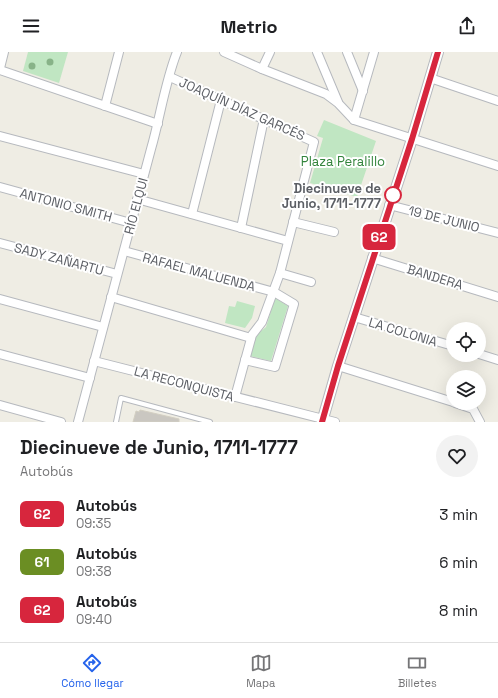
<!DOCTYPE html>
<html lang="es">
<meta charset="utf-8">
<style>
body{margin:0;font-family:"Space Grotesk",sans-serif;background:#f2f2f2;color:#202124;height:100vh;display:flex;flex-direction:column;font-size:15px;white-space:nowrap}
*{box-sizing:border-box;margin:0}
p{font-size:13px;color:#757577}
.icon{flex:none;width:22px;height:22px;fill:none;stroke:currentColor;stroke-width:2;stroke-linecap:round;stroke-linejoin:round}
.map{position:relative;height:370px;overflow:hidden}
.sheet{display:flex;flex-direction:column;background:#fff;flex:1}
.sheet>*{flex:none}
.badge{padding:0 8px;border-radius:6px;font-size:14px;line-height:26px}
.buttons{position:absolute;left:446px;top:270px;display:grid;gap:8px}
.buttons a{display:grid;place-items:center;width:40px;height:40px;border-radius:50%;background:#fff;box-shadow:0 4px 16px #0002;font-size:20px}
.map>.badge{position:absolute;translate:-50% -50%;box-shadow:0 0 0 2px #fff}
.round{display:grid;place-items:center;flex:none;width:42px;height:42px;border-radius:21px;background:#f2f2f2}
.head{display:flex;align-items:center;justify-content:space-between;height:68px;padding:0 20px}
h1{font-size:19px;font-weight:700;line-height:30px}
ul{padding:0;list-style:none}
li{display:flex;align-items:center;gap:12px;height:48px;padding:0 20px}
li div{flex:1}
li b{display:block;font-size:15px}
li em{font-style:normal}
li .badge{min-width:44px;font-weight:700;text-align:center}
header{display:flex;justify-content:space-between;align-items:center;height:52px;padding:0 20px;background:#fff;font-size:18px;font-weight:700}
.dock{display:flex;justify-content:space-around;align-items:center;height:56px;border-top:1px solid #e0e0e0;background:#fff;font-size:11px;color:#757577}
.dock a{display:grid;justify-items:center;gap:2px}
.dock .on{color:#2563eb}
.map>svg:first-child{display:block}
.park{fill:#c0e6c2}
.building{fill:#cac7c1;stroke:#d3cfc2}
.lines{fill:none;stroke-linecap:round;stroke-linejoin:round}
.service-casing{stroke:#b6b9be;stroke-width:6}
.minor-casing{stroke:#b6b9be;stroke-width:10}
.tertiary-casing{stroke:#b6b9be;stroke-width:12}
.service{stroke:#fff;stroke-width:4}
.minor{stroke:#fff;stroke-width:8}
.tertiary{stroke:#fff;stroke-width:10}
.tree{fill:#88b388}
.line-casing{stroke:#fff;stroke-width:9}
.line{stroke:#d7263d;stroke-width:6}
.stop-dot{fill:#fff;stroke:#d7263d;stroke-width:2}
.labels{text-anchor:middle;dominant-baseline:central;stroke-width:4;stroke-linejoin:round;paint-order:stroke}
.street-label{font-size:13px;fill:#5c5f65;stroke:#fff}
.park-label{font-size:13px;fill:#33843c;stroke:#fff}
.stop-label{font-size:13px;font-weight:bold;fill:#5c5f65;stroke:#fff;text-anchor:end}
</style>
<header><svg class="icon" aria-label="menu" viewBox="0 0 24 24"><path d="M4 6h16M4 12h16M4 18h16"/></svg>Metrio<svg class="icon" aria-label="share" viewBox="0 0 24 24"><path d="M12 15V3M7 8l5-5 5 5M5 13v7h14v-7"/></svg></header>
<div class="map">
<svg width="498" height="370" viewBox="0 0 498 370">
<rect width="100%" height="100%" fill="#efede4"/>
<!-- park -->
<g class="park">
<polygon points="28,0 68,0 59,31 23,19"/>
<polygon points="324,68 376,89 357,145 310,131 323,86 317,84"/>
<polygon points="275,246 288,254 271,309 250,304 255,284 266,275"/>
<polygon points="237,249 255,254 252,266 245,276 225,271 229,254 235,255"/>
</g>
<!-- building -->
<polygon class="building" points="140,358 179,367 179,370 133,370 136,359 139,360"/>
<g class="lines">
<defs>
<polyline id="service" points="116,370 121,346 210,370"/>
<g id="minor">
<polyline points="224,0 262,17 326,42 338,51 354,68 498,114"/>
<polyline points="317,0 338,50"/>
<polyline points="347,0 363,39"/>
<polyline points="0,16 4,0"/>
<polyline points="262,17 270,0"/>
<polyline points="0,18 158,72"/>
<polyline points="170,25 314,90 280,221 262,270 252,283 235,345"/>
<polyline points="430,26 498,49"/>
<polyline points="105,54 119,0"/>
<polyline points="354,68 374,0"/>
<polyline points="0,84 144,122"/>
<polyline points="0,135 131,171"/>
<polyline points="137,147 288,189"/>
<polyline points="389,153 498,181"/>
<polyline points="192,162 221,48"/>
<polyline points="293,170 334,180"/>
<polyline points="241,176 264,67"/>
<polyline points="0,191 117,222"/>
<polyline points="124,199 274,240 294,252 275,315 245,308"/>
<polyline points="372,206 498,245"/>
<polyline points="280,221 311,230"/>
<polyline points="111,245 251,286"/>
<polyline points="0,247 103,275"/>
<polyline points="354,265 453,294"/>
<polyline points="0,302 90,326"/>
<polyline points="479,302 498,308"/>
<polyline points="94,309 335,370"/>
<polyline points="338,314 453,350"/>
<polyline points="455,351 473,357 480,370"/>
<polyline points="0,353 61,370"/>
<path d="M78,370C103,279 126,188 151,97C160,66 165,30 177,0"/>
</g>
<polyline id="tertiary" points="322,370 338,314 412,87 438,0"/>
</defs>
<!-- service casing -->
<use href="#service" class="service-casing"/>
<!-- minor casing -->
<use href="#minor" class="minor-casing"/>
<!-- tertiary casing -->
<use href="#tertiary" class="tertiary-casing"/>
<!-- service -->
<use href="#service" class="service"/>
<!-- minor -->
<use href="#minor" class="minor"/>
<!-- tertiary -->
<use href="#tertiary" class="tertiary"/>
</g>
<!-- trees -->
<g class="tree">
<circle cx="50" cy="10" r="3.5"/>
<circle cx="32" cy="14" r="3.5"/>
</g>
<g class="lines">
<defs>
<polyline id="line" points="322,370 338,314 412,87 438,0"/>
</defs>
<!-- line casing -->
<use href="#line" class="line-casing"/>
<!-- line -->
<use href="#line" class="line"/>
</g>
<!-- markers -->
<circle class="stop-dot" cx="393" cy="143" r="8"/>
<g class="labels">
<!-- street labels -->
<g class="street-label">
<text transform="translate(242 57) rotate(24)">JOAQUÍN DÍAZ GARCÉS</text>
<text transform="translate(66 153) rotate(15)">ANTONIO SMITH</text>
<text transform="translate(136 154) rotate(-75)">RÍO ELQUI</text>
<text transform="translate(444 167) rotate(14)">19 DE JUNIO</text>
<text transform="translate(59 207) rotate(15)">SADY ZAÑARTU</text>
<text transform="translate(199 220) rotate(15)">RAFAEL MALUENDA</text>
<text transform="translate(435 225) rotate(17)">BANDERA</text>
<text transform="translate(403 280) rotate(17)">LA COLONIA</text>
<text transform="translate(184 332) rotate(15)">LA RECONQUISTA</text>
</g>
<!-- park labels -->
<g class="park-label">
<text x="343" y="109">Plaza Peralillo</text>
</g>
<!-- stop labels -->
<g class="stop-label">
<text x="381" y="136">Diecinueve de<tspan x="381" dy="15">Junio, 1711-1777</tspan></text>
</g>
</g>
</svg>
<div class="buttons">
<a><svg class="icon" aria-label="locate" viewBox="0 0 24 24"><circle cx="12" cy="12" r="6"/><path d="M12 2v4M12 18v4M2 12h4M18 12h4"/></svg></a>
<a><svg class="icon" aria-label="layers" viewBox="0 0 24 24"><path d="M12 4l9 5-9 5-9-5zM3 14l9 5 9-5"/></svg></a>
</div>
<b class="badge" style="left:379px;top:185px;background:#d7263d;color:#fff">62</b>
</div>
<section class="sheet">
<div class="head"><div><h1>Diecinueve de Junio, 1711-1777</h1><p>Autobús</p></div><a class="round"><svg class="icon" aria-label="heart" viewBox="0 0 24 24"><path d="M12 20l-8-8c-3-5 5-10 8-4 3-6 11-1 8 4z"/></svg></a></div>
<ul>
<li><span class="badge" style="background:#d7263d;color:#fff">62</span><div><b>Autobús</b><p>09:35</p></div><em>3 min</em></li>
<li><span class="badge" style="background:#6b8e23;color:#fff">61</span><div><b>Autobús</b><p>09:38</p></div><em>6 min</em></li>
<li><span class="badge" style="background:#d7263d;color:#fff">62</span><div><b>Autobús</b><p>09:40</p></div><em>8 min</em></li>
</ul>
</section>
<nav class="dock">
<a class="on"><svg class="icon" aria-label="directions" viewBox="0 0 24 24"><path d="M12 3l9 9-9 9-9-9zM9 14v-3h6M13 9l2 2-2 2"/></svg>Cómo llegar</a>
<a><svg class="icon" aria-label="map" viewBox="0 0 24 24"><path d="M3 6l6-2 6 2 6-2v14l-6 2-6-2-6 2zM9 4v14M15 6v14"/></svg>Mapa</a>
<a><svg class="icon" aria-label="tickets" viewBox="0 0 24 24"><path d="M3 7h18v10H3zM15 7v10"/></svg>Billetes</a>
</nav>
